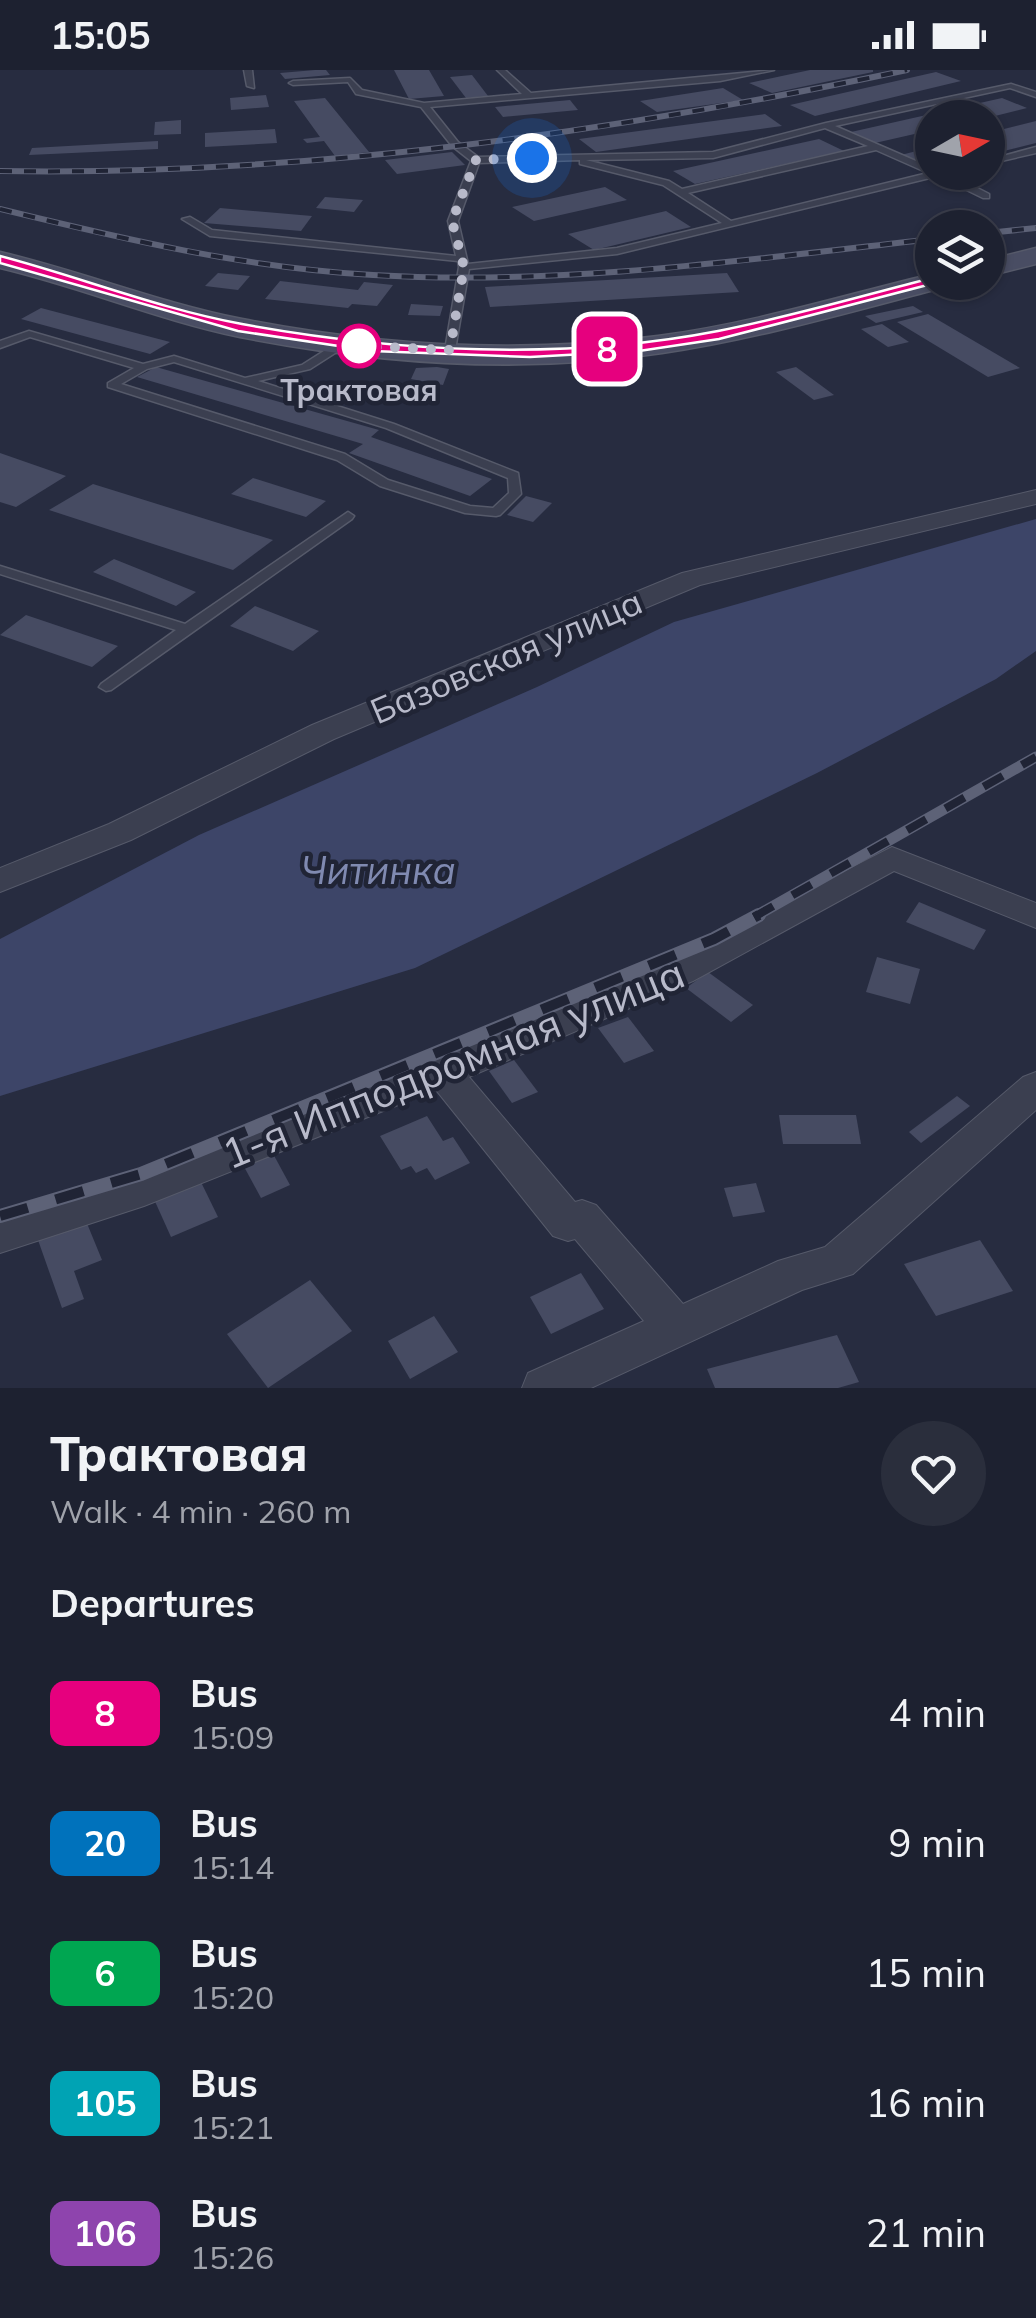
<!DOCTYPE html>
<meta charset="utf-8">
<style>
body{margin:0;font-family:Mulish,sans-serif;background:#2a2e3c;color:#f1f3f6;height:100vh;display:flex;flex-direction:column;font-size:38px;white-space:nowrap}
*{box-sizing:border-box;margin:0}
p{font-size:32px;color:#a0a3ab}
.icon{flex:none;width:55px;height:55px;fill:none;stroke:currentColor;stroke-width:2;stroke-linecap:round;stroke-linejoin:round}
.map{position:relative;height:1318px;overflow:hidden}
.panel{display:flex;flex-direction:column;background:#1d2130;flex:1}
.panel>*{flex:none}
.badge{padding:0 20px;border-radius:15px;font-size:35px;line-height:65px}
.needle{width:65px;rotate:81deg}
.controls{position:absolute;left:915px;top:30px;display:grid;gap:20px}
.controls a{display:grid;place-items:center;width:90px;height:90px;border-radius:50%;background:#1d2130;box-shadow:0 2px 8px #0004,0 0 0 2px #3b3e4c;font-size:50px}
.you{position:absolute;width:50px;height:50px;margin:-25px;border:8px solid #fff;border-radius:50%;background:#1a73e8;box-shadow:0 0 0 15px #1a73e833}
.map>.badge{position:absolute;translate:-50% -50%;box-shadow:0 0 0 5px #fff}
h2{padding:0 50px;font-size:38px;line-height:90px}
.round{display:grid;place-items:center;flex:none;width:105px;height:105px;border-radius:52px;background:#2a2e3c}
.overview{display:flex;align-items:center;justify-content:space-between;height:170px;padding:0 50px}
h1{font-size:48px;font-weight:800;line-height:75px}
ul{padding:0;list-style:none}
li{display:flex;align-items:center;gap:30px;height:130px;padding:0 50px}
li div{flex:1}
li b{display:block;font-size:38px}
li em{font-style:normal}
li .badge{min-width:110px;font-weight:700;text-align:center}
.status{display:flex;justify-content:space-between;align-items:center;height:70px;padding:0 50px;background:#1d2130;direction:ltr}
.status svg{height:28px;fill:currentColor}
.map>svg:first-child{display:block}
.water{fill:#3d4568}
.building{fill:#464b62}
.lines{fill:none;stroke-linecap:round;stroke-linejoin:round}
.lane-casing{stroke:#565a6a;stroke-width:3}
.street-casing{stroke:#565a6a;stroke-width:2}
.secondary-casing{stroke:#565a6a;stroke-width:3}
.lane{fill:#3b3f50;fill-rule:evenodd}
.street{fill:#3b3f50;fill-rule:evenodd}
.secondary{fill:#494d63;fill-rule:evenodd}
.rail-far2-casing{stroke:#5d6277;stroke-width:6}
.rail-far1-casing{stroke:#5d6277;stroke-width:11}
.rail-casing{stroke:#5d6277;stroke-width:14}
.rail-far2{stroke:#202435;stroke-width:4;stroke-dasharray:12;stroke-linecap:butt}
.rail-far1{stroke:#202435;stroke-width:8;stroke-dasharray:22;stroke-linecap:butt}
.rail{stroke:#202435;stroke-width:10;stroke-dasharray:29;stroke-linecap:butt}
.line{fill:#e6007e;stroke:#fff;stroke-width:2.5}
.walk{stroke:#b8baca;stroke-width:10;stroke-dasharray:0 18}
.stop-dot{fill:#fff;stroke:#e6007e;stroke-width:5}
.labels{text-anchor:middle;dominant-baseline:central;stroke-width:9;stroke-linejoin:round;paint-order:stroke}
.far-stop-label{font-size:30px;font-weight:bold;fill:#b8baca;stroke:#202435}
.street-label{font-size:35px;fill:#b8baca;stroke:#202435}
.water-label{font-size:38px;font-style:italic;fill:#808ab1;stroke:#202435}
.near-street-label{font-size:42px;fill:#b8baca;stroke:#202435}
</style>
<div class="status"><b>15:05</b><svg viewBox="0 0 49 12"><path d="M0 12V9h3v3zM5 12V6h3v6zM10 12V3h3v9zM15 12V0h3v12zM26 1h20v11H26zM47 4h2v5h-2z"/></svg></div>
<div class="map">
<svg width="1036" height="1318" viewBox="0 0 1036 1318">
<rect width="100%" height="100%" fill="#272c40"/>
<!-- water -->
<polygon class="water" points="1036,449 1036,581 996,609 817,703 415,898 0,1026 0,869 199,765 537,617 674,552"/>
<!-- building -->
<g class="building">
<polygon points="315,0 326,0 330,5 285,9 280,3"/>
<polygon points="394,0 429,0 444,26 409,29"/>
<polygon points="810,0 873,0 873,2 772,23 749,13"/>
<polygon points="936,2 961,11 815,46 790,35"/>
<polygon points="472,5 488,26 466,28 450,7"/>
<polygon points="723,18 743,30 657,42 640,31"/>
<polygon points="266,25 269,37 231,40 230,28"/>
<polygon points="325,28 369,82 335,86 324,71 307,73 303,69 320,67 294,31"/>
<polygon points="1002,28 1027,38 987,48 932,48 932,60 875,73 851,62"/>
<polygon points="570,30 578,40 503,47 495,37"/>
<polygon points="765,44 782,56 596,82 579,69"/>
<polygon points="181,50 181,64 154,65 155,52"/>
<polygon points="1036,51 1036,73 988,85 988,63"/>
<polygon points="275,59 277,73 205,77 205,63"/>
<polygon points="819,69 844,81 695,114 673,101"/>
<polygon points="158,71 158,79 29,85 32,78"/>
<polygon points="932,77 932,99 901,85"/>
<polygon points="452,82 465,95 397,104 385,90"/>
<polygon points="605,117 627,130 534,151 512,137"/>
<polygon points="325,127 363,130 354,142 316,138"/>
<polygon points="220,138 312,146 301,161 204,153"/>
<polygon points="666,141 691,157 594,180 568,164"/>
<polygon points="218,203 250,206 238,220 205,216"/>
<polygon points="727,203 739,222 490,237 485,217"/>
<polygon points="280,211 358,220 364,212 393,215 377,236 352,234 348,238 265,229"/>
<polygon points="411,234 443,236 440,246 408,245"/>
<polygon points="913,236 923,242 876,253 865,246"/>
<polygon points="41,238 170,272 150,284 21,249"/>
<polygon points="928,244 1020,298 988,307 897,252"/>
<polygon points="882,254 909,272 888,277 861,259"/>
<polygon points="156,297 379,360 371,367 492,409 470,426 349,383 363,374 137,307"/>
<polygon points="437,297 449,299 443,315 411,309 416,298"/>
<polygon points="796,297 834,325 814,330 776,302"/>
<polygon points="0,383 66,406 16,437 0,432"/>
<polygon points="253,408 326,431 306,447 231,424"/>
<polygon points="93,414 273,470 233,500 49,440"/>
<polygon points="526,426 552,433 533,452 507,445"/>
<polygon points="114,489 196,522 176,536 93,502"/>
<polygon points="255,536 319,561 293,581 230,556"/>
<polygon points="26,545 118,576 92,597 0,565"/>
<polygon points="919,832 986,860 974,880 906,852"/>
<polygon points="877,887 920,899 910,934 866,922"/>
<polygon points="708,902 753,935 731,952 686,918"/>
<polygon points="628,947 654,981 624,993 598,958"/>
<polygon points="514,990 538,1022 512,1033 489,1001"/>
<polygon points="957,1026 970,1036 921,1073 909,1062"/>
<polygon points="779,1045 856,1045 861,1074 783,1074"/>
<polygon points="427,1046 443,1071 453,1067 470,1093 435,1110 427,1098 416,1103 411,1096 401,1100 380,1066"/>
<polygon points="271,1080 290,1115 261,1128 242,1093"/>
<polygon points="199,1108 218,1147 171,1167 153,1127"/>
<polygon points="756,1113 765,1142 733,1147 724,1118"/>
<polygon points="86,1151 102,1190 74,1201 84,1229 62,1238 38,1170"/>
<polygon points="980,1170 1013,1221 936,1246 904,1194"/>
<polygon points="581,1203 604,1239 551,1264 530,1227"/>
<polygon points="310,1210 352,1261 268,1318 227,1264"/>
<polygon points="434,1246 458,1282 410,1309 388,1271"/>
<polygon points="837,1265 859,1312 838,1318 715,1318 707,1299"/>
</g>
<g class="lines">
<defs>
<g id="lane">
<polygon points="244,0 252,0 254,18 247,16"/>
<path d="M497,0H505L531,23L774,0L720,11L430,37L458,72L478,87L713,82L826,53L1011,14L1036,22V27L1010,18L835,56L932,98V102H946L989,124V128H983L938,106L617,184L469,199L455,280L450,283L445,280L459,197L458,191L210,166L182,149L190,147L212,160L456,186L448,151L471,91L452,76L421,37L356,24L348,12L293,15L289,13L293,11L350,8L362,20L424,33L522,24ZM825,58L868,76L682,119L669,111L586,90L713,88ZM876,80L928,103L731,151L688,123ZM580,90V94L663,115L722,153L617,178L468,194L458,151L479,93Z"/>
<polygon points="1036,77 1036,83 988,94 988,90"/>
<path d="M29,261L143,294L174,286L245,308L302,295L338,272H346V276L310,299L258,311L394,354L518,403L521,424L500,445L496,446L465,443L380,416L337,390L108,317V313L134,298L30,267L0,278V271ZM174,292L386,358L508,408L509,423L493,438L470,436L388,410L345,384L121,314L147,299Z"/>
<polygon points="348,442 354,446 352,449 111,620 106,621 99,617 101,614 176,560 0,504 0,496 185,554"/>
</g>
<g id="street">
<polygon points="1036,420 1036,434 700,515 334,669 131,770 0,822 0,798 109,754 312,655 682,503"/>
<polygon points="892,777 1036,833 1036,858 894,801 693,911 469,1007 575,1132 582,1130 596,1135 683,1234 778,1191 825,1177 1023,1007 1036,1002 1036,1040 853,1204 802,1220 591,1318 522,1318 528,1303 644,1251 575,1169 568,1171 553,1166 436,1020 144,1136 0,1183 0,1147 122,1110 430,992 667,893"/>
</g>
<g id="secondary">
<polygon points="1036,178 1036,194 988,206 988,190"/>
<path d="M0,182C81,201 160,233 242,249C378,276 520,284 658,266C751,254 841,226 932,204V212H946L942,218C849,242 757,269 662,283C524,304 377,294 240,267C158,250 81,217 0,198Z"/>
</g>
</defs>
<!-- lane casing -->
<use href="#lane" class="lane-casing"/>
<!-- street casing -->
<use href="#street" class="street-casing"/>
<!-- secondary casing -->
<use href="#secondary" class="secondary-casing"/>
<!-- lane -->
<use href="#lane" class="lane"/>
<!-- street -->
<use href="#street" class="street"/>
<!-- secondary -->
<use href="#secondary" class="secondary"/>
<defs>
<g id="rail-far2">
<path d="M0,101C304,106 610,63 907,0"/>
<path d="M0,139C123,169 246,198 373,205C560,216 747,190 932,169"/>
<polyline points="988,163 1036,158"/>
</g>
<polyline id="rail-far1" points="754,847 1036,687"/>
<polyline id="rail" points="0,1146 141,1104 714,869 759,845"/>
</defs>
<!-- rail-far2 casing -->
<use href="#rail-far2" class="rail-far2-casing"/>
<!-- rail-far1 casing -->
<use href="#rail-far1" class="rail-far1-casing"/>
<!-- rail casing -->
<use href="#rail" class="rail-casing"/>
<!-- rail-far2 -->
<use href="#rail-far2" class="rail-far2"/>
<!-- rail-far1 -->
<use href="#rail-far1" class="rail-far1"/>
<!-- rail -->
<use href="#rail" class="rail"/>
</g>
<!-- line -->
<path class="line" d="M0,186C80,207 160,239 242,254C395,282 564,291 718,261C790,247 861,226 932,208L939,212L719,269L639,281L530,287L372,281L238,261L0,193Z"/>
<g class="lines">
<!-- walk -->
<polyline class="walk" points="359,276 450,280 464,197 452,151 476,90 532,88"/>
</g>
<!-- markers -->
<circle class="stop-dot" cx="359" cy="276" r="20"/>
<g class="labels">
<!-- far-stop labels -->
<g class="far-stop-label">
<text x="359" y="320">Трактовая</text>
</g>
<!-- street labels -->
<g class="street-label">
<text transform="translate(506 586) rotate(-23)">Базовская улица</text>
</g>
<!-- water labels -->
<g class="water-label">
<text x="378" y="800">Читинка</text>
</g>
<!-- near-street labels -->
<g class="near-street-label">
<text transform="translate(453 993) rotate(-22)">1-я Ипподромная улица</text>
</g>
</g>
</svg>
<div class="controls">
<a><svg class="needle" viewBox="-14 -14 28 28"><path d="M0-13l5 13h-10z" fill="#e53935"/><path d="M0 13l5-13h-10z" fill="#a0a3ab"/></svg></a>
<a><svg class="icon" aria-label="layers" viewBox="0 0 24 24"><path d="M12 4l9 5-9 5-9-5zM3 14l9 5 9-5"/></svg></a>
</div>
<div class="you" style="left:532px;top:88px"></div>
<b class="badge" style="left:607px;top:279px;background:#e6007e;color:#fff">8</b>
</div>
<section class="panel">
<div class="overview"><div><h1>Трактовая</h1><p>Walk · 4 min · 260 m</p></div><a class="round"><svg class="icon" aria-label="heart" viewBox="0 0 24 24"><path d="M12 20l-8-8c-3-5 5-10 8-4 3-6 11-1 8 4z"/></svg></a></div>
<h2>Departures</h2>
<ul>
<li><span class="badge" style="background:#e6007e;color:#fff">8</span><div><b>Bus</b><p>15:09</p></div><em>4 min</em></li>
<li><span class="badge" style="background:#0072bc;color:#fff">20</span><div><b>Bus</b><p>15:14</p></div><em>9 min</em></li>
<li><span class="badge" style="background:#00a651;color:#fff">6</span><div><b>Bus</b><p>15:20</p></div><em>15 min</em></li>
<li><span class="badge" style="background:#00a3b4;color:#fff">105</span><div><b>Bus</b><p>15:21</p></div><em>16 min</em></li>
<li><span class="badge" style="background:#8e44ad;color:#fff">106</span><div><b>Bus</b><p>15:26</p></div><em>21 min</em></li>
</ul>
</section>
